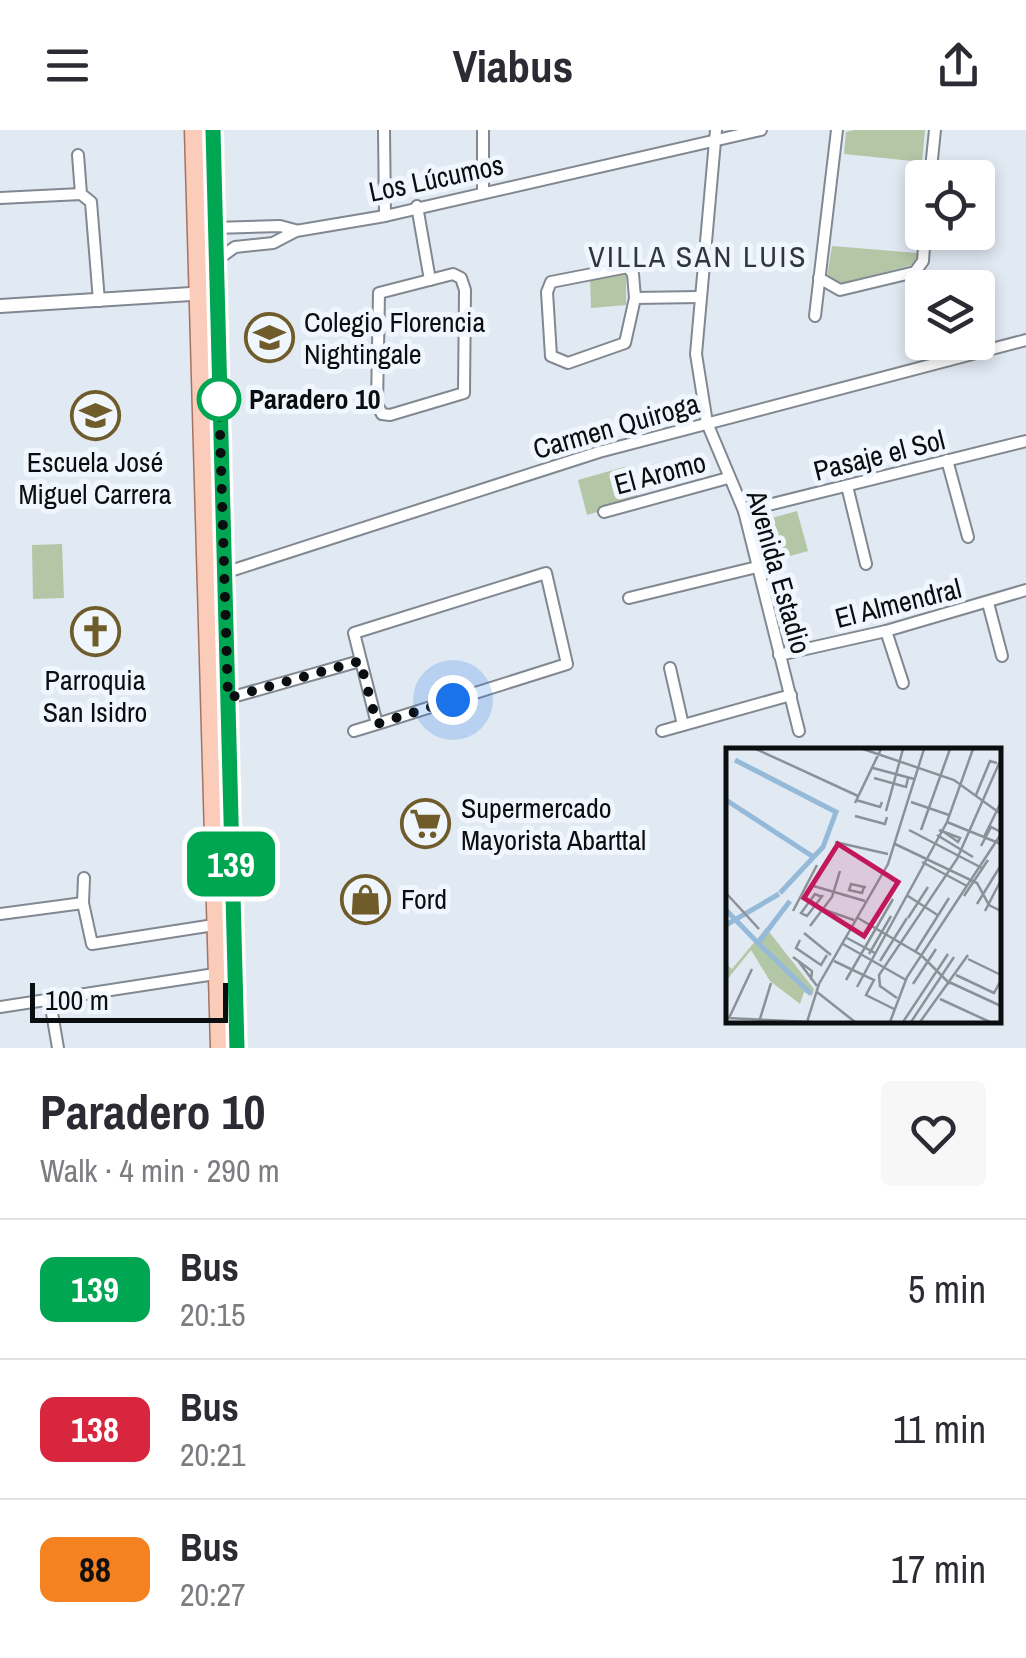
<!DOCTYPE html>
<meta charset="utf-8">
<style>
body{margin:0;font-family:"Archivo Narrow",sans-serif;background:#f7f7f7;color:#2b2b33;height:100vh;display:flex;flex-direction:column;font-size:38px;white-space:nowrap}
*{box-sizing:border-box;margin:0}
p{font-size:32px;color:#7c7c81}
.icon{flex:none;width:55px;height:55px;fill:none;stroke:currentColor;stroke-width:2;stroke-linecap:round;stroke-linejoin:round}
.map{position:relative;height:918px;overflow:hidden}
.sheet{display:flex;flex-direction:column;background:#fff;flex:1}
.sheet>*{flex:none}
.badge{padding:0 20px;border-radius:15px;font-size:35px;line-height:65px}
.buttons{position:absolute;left:905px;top:30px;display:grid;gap:20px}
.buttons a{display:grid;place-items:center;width:90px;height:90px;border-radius:10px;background:#fff;box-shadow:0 5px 15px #0003;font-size:50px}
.scale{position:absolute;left:30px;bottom:25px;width:198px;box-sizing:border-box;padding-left:10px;border:5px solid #0b0e11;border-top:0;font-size:28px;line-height:35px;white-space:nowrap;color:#0b0e11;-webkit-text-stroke:8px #f0f6fe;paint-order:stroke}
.you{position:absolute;width:50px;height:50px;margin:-25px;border:8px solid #fff;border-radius:50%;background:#1a73e8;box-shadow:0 0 0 15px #1a73e833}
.map>.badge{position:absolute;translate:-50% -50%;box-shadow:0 0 0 5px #fff}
.round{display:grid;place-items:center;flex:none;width:105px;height:105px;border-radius:10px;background:#f7f7f7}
.head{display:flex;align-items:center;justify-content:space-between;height:170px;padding:0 40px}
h1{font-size:48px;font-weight:700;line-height:75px}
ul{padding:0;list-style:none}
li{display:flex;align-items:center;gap:30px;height:140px;padding:0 40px;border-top:2px solid #e1e1e2}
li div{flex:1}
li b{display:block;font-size:38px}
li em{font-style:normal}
li .badge{min-width:110px;font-weight:700;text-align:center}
header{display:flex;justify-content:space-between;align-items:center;height:130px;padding:0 40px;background:#fff;font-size:45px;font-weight:700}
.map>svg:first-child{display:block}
.green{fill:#b3c6a6}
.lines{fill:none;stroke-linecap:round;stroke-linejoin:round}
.minor-casing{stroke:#818891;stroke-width:14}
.tertiary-casing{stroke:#818891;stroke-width:16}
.primary-casing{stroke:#a57361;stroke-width:21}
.minor{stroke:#fff;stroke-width:10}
.tertiary{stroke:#fff;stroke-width:12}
.primary{stroke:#fbccba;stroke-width:18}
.line-casing{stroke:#fff;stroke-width:22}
.line{stroke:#00a651;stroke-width:15}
.walk{stroke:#0b0e11;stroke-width:10;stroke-dasharray:0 18}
.stop-dot{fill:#fff;stroke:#00a651;stroke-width:5}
.labels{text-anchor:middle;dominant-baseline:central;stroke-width:10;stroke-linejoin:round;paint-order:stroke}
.street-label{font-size:28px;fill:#0b0e11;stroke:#f0f6fe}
.poi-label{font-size:28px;fill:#0b0e11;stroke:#f0f6fe;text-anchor:start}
.stop-label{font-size:28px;font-weight:bold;fill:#0b0e11;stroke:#f0f6fe;text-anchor:start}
.neighbourhood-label{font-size:30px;letter-spacing:2.5px;fill:#30363e;stroke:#f0f6fe}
.inset-river{fill:none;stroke:#95bad9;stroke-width:5}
.inset-road{fill:none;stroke:#8b9199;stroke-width:2.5}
.view{fill:#c2185b;fill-opacity:0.15;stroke:#c2185b;stroke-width:5}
.inset-edge{fill:none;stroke:#0b0e11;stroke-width:5}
</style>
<header><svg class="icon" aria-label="menu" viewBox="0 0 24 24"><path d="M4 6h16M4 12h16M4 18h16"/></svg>Viabus<svg class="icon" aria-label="share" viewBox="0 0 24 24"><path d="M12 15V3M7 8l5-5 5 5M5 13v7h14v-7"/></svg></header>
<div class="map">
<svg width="1026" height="918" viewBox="0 0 1026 918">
<rect width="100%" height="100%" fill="#e1e9f3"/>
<!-- green -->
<g class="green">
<polygon points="854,0 925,0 922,32 844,24 846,2"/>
<polygon points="832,116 918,123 916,134 839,154 827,147"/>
<polygon points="626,143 626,175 591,178 590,148"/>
<polygon points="631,335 638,370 587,385 578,350"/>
<polygon points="797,381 808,421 772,431 761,391"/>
<polygon points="62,414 64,468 33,469 32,415"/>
</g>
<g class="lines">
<defs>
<g id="minor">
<polyline points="384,0 385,86"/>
<polyline points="483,0 483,63"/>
<polyline points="716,0 696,224 707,293 744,381 799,601"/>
<polyline points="78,25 81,64 91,72 99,171"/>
<polyline points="930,48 935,0"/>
<polyline points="0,68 81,64"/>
<polyline points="417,76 430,150"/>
<polyline points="213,98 280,96 295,100"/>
<polyline points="217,130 235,117 273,113 296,101 385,86 761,0"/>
<polygon points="453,144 461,148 465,160 464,263 390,285 382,284 377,274 379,163"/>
<polyline points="819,148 840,160 915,142 923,131 925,102"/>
<polyline points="635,168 625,213 568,233 551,226 547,162 551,152 628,137 633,144 635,168 699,167"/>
<polyline points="815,186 837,0"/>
<polyline points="947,330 968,407"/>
<polyline points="847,356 866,434"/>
<polyline points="744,381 1026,311"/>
<polyline points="604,382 728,348"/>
<polyline points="224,443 599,322 1026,210"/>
<polyline points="629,468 757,437"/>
<polyline points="988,473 1002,526"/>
<polyline points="886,501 903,553"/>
<polyline points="779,525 886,501 1026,460"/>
<polyline points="670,538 683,595"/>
<polyline points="229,568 360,531"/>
<polyline points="354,601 377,594 567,534 546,443 354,503 377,594"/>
<polyline points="662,601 791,565"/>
<polyline points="84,748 83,773 92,814 214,795"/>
<polyline points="0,784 83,773"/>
<polyline points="50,871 58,918"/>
<polyline points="0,877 215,844"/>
</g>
<polyline id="tertiary" points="0,176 207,163"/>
<g id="primary">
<polyline points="194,0 220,918"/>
<polyline points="213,0 237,918"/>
</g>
</defs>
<!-- minor casing -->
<use href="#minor" class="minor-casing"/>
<!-- tertiary casing -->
<use href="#tertiary" class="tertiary-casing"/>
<!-- primary casing -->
<use href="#primary" class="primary-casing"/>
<!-- minor -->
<use href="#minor" class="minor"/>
<!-- tertiary -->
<use href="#tertiary" class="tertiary"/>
<!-- primary -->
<use href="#primary" class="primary"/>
</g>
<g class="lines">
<defs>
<polyline id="line" points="213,0 237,918"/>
</defs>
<!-- line casing -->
<use href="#line" class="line-casing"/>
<!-- line -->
<use href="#line" class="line"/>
<!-- walk -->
<polyline class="walk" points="219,269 228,568 360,531 377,594 453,570"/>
</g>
<!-- icons -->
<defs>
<symbol id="school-ring" viewBox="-11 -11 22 22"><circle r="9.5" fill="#f0f6fe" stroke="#6f5c2a" stroke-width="1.5"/><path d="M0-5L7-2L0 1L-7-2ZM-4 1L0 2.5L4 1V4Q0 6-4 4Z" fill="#6f5c2a"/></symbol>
<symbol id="church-ring" viewBox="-11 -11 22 22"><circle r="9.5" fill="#f0f6fe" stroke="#6f5c2a" stroke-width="1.5"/><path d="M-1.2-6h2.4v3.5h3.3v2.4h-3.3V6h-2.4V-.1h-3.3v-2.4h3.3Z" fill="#6f5c2a"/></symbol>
<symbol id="supermarket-ring" viewBox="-11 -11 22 22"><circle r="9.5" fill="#f0f6fe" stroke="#6f5c2a" stroke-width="1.5"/><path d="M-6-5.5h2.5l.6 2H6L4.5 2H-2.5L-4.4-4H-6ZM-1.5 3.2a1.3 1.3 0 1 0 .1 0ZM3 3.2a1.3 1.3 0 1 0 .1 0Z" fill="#6f5c2a"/></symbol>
<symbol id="shop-ring" viewBox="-11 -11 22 22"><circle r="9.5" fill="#f0f6fe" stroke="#6f5c2a" stroke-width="1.5"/><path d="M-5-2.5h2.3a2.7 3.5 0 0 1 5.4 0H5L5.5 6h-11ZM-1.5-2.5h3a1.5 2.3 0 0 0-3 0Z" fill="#6f5c2a"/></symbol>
</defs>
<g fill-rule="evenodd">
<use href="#school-ring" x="242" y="180" width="55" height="55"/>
<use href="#school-ring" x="68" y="258" width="55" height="55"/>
<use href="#church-ring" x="68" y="474" width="55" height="55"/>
<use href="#supermarket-ring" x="398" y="666" width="55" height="55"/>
<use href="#shop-ring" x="338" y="742" width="55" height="55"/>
</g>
<!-- markers -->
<circle class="stop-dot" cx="219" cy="269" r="20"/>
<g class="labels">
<!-- street labels -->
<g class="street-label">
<text transform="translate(436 48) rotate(-12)">Los Lúcumos</text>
<text transform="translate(616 296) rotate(-16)">Carmen Quiroga</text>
<text transform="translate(879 325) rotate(-14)">Pasaje el Sol</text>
<text transform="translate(660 343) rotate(-15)">El Aromo</text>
<text transform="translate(779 442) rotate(74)">Avenida Estadio</text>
<text transform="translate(898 473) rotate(-14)">El Almendral</text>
</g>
<!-- poi labels -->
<g class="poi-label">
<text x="304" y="192">Colegio Florencia<tspan x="304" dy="32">Nightingale</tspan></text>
<text x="95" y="332" text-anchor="middle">Escuela José<tspan x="95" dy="32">Miguel Carrera</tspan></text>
<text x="95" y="550" text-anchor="middle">Parroquia<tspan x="95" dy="32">San Isidro</tspan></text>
<text x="461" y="678">Supermercado<tspan x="461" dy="32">Mayorista Abarttal</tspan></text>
<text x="401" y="769">Ford</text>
</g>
<!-- stop labels -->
<g class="stop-label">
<text x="249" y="269">Paradero 10</text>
</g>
<!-- neighbourhood labels -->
<g class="neighbourhood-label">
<text x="698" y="126">VILLA SAN LUIS</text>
</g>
</g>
<!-- overview -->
<g transform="translate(726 618)">
<rect width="275" height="275" fill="#e1e9f3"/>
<path d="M40,180L88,241L86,248L78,244L74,256L44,233L25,202L0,233V216L6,221Z" fill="#b3c6a6"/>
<path class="inset-river" d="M9,12L110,64L97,99L54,145M0,52L86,108M64,153L32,195L85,246M0,162L31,194M0,177L53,146"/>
<path class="inset-road" d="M30,1L132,48M137,1L228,32L275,66M147,20L188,31M148,30L180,39L182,30M250,47L264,13L271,15M130,52L154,59L156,54M185,54L223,67M129,55L155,1M160,63L177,1M129,68L159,76L161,69M221,74L275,96M183,82L256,120M195,82L224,1M213,82L234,90L232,94L218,84M211,87L247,109M258,89L275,54M109,94L162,106M169,96L251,135L263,157L275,163M255,98L265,79L275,84M196,114L241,138M84,137L139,153M138,139L136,145L123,142L125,136L138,139H140M0,145L33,181M182,148L213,168M238,148L262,112M96,149L89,146L75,165L81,168L97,147M251,156L275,117M96,161L128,172M67,163L91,117M259,163L275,132M132,170L195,207L224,236M182,170L202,139M84,178L106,149L114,123M78,185L105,207M121,190L149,205M74,192L70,200L95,217L101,207M117,196L180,232M189,204L223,150M143,206L165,168M67,209L86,223L85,232M242,211L275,227M108,213L148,232L140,247L168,261M154,213L181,170M73,214L91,238M230,227L268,245L275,232M120,232L167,151M223,234L275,258M187,236L210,201M131,239L221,74L247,1M91,244L129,274M171,250L154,238L153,227L231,111L275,11M214,251L264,274M0,270L85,274M3,270L26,221M33,274L45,235M81,274L93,236L162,116L198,1M164,274L181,229L275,86M177,274L222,206M185,274L228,209M194,274L242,207"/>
<path class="view" d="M112,96L172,134L138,188L78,150Z"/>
<rect width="275" height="275" class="inset-edge"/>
</g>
</svg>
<div class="buttons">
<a><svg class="icon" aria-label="locate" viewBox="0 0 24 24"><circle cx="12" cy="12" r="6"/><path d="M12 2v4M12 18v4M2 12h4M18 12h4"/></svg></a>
<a><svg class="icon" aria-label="layers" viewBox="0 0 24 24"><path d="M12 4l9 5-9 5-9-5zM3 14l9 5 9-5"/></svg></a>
</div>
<div class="scale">100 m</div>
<div class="you" style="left:453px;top:570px"></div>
<b class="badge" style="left:231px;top:734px;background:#00a651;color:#fff">139</b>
</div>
<section class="sheet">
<div class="head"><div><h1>Paradero 10</h1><p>Walk · 4 min · 290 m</p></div><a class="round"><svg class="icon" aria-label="heart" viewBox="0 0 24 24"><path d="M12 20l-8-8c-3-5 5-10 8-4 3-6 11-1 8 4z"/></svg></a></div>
<ul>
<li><span class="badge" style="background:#00a651;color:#fff">139</span><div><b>Bus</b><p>20:15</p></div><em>5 min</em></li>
<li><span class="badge" style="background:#d7263d;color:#fff">138</span><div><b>Bus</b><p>20:21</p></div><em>11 min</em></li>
<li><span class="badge" style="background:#f58220;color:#111">88</span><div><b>Bus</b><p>20:27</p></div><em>17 min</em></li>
</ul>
</section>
